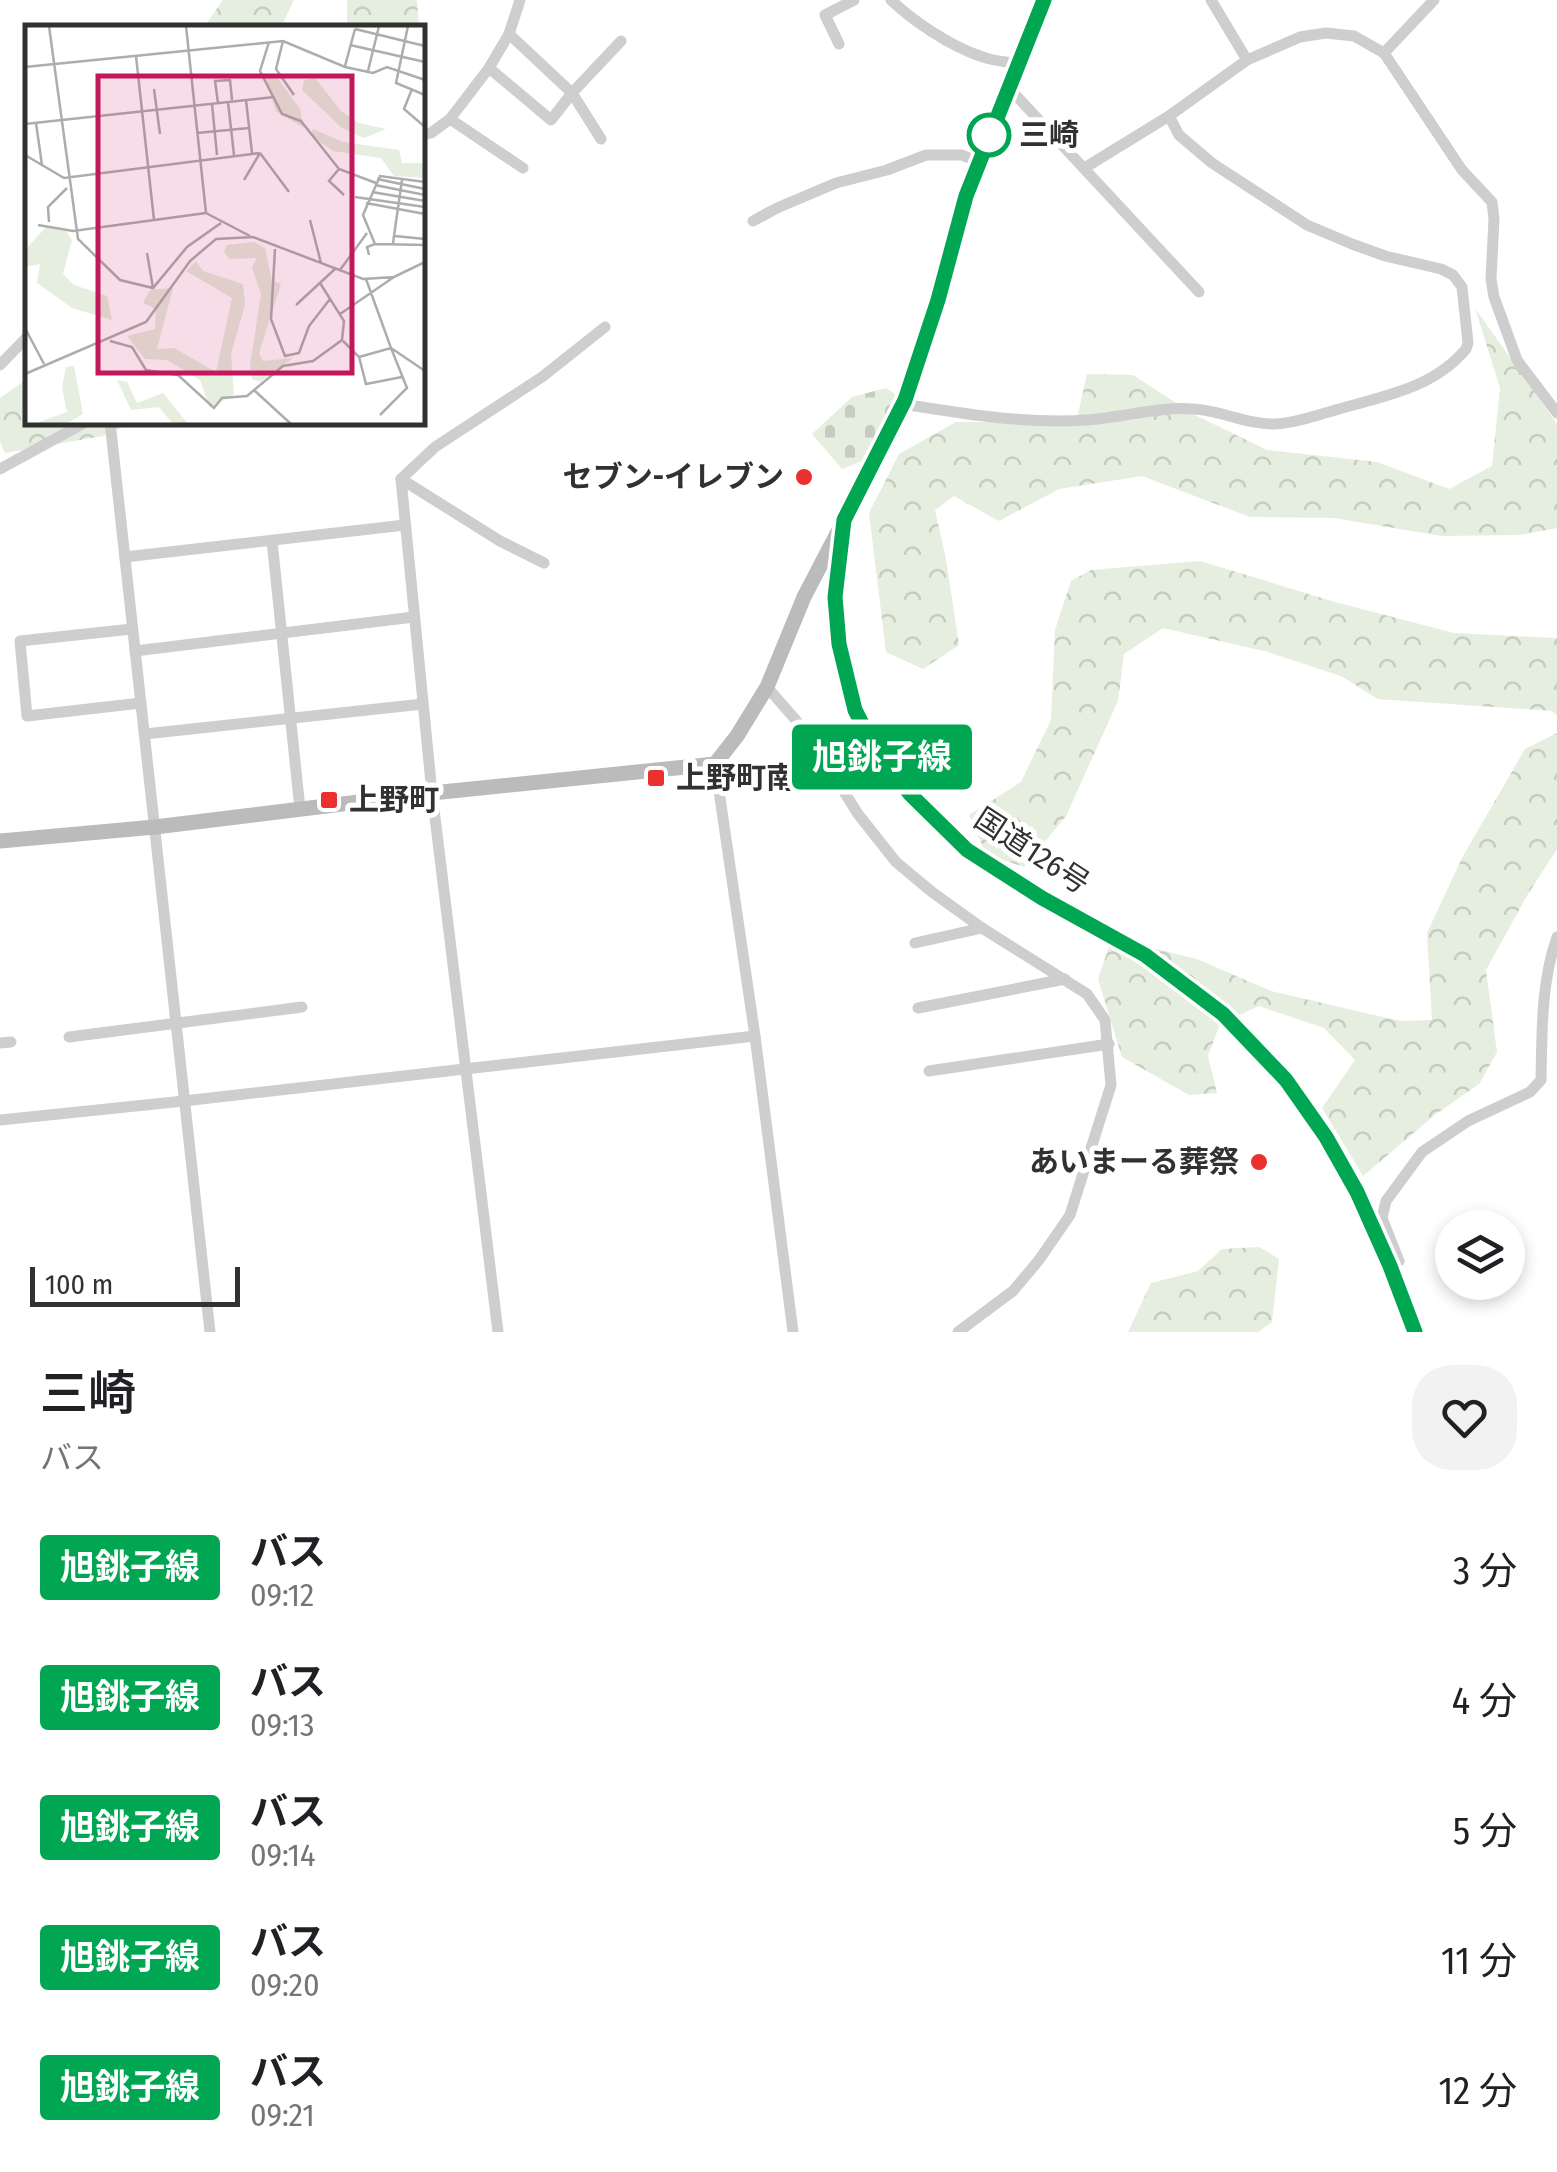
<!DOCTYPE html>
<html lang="ja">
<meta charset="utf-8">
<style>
body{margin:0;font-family:"Fira Sans Condensed","Noto Sans JP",sans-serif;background:#f2f2f2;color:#202124;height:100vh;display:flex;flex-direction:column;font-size:38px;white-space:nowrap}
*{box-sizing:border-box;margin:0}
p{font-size:32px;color:#757577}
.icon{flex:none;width:55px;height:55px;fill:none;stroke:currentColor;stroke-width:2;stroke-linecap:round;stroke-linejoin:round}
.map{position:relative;height:1332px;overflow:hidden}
.side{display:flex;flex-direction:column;background:#fff;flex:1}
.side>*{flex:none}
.badge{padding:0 20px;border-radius:8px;font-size:35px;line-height:65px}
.fabs{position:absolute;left:1435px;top:1210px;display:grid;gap:20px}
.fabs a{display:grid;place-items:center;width:90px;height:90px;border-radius:50%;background:#fff;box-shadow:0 5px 15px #0003;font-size:50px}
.scale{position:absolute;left:30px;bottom:25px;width:210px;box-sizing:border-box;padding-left:10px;border:5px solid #313131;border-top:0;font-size:28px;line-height:35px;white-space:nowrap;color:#313131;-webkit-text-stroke:8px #fff;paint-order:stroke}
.map>.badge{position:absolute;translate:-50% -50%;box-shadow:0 0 0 5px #fff}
.round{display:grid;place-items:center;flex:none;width:105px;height:105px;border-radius:40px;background:#f2f2f2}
.overview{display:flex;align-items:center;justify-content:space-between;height:170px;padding:0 40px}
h1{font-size:48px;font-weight:600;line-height:75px}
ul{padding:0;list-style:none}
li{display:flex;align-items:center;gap:30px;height:130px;padding:0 40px}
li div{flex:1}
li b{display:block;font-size:38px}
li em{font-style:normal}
li .badge{min-width:110px;font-weight:700;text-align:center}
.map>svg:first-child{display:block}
.forest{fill:url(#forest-crowns)}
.cemetery{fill:url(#cemetery-stones)}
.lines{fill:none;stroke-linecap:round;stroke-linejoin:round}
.street{stroke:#cecece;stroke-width:11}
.secondary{stroke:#bbb;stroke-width:15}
.highway{stroke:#989898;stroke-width:20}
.line-casing{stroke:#fff;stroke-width:22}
.line{stroke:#00a651;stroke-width:15}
.stop-dot{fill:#fff;stroke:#00a651;stroke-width:5}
.poi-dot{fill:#eb3030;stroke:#fff;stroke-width:4}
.labels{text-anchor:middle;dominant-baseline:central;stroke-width:10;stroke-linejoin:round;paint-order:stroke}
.stop-label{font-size:30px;font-weight:bold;fill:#313131;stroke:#fff;text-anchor:start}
.poi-label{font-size:30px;font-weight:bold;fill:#313131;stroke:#fff;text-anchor:end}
.street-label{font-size:30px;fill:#313131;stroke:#fff}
.inset-road{fill:none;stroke:#adadad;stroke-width:2.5}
.view{fill:#c2185b;fill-opacity:0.15;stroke:#c2185b;stroke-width:5}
.inset-edge{fill:none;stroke:#313131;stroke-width:5}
</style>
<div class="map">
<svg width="1557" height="1332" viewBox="0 0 1557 1332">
<defs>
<pattern id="forest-crowns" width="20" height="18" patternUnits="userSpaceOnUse" patternTransform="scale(2.5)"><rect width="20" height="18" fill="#e6eedf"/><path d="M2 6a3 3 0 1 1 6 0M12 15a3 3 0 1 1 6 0" fill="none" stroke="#c6cdc0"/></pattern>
<pattern id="cemetery-stones" width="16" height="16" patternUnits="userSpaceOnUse" patternTransform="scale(2.5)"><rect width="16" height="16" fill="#e6eedf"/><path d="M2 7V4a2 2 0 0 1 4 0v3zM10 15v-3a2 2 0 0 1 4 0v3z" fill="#c6cdc0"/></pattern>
</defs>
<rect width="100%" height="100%" fill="#fff"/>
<!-- forest -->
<g class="forest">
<polygon points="223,0 294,0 281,27 204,27"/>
<polygon points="347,0 417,0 419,27 347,27"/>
<polygon points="1475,308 1557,424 1557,528 1520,535 1442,536 1334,518 1250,517 1142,476 1059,489 999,521 954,496 935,510 946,559 959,645 923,669 886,652 869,513 899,454 956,422 1042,422 1077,418 1087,374 1133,375 1193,414 1267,450 1377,462 1449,489 1492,466 1500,388"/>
<polygon points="27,379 28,422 132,423 103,436 5,453 0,442 0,398"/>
<polygon points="1200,561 1335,602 1454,633 1557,638 1557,716 1552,711 1378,699 1341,676 1268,652 1163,628 1124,654 1118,701 1066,816 1024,867 986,854 969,815 1021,782 1051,720 1055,630 1071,581 1091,570"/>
<polygon points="1557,733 1557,849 1528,894 1486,970 1497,1052 1479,1084 1436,1114 1363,1176 1322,1108 1355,1060 1324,1028 1259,1006 1220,1024 1208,1056 1217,1093 1189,1095 1122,1057 1098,979 1112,938 1197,959 1271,991 1400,1021 1432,1020 1427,933 1463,856 1525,749"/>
<polygon points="1259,1247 1279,1259 1272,1322 1258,1332 1128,1332 1151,1283 1198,1271 1222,1249"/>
</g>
<!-- cemetery -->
<polygon class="cemetery" points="886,388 898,396 865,460 842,469 812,434 852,397"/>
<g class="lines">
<!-- street -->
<g class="street">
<path d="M891,0C913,21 950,46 980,56C992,61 1007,62 1020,64"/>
<polyline points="1211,0 1247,60"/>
<polyline points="509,34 572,93 601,139"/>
<polyline points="839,44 825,15 854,0"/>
<polyline points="1384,53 1434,0"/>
<polyline points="489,68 551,120 572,93 621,41"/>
<polyline points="1009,88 1199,292"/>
<polyline points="450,119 523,168"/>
<polyline points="422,135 431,133 450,119 489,68 509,34 520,0"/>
<polyline points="1086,167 1169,116 1247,60 1300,37 1326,33 1354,36 1384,53 1462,170 1492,202 1494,219 1491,279 1494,297 1517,360 1557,413"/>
<polyline points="753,221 777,208 836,183 887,170 926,155 962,155 978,162"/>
<polyline points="0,365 28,336"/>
<path d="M903,404C964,414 1025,424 1087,420C1122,418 1158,406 1193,409C1221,410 1247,425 1276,424C1295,423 1311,417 1329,412C1377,397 1431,391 1466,349L1468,343L1462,287L1453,275L1441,269L1385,256L1352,244L1307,225L1212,163L1179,135L1169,116"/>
<polyline points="110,422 210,1332"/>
<polyline points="0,469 86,422"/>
<polyline points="401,479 432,793 498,1332"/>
<polyline points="401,479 435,447 542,377 605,327"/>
<polyline points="401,479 500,541 544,563"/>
<polyline points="272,541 300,809"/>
<polyline points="125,557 405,525"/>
<polyline points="132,629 20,641 27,716 141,703"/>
<polyline points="135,651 414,617"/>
<polyline points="767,687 808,734 858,814 896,862 932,892 982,928 1087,994 1105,1020 1111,1085 1070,1215 1039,1260 1013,1291 958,1332"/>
<polyline points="145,734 423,704"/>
<polyline points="715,764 755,1036 793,1332"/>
<polyline points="915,943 982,928"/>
<polyline points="918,1008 1065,979"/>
<polyline points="69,1037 302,1007"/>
<polyline points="0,1043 11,1042"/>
<polyline points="929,1071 1109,1044"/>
<polyline points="0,1120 184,1101 755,1036"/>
<path d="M1390,1266L1399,1261L1382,1218L1386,1201L1422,1152L1468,1121L1530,1092L1541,1080C1542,1033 1541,982 1557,937"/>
</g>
<!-- secondary -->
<polyline class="secondary" points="0,841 155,827 432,793 715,764 737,736 767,687 804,597 840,528"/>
<!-- highway -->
<polyline class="highway" points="1044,0 966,196 938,300 905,400 844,520 835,597 839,644 855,710 874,747 910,794 967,850 1042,898 1145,955 1223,1014 1286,1081 1326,1137 1357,1192 1390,1266 1415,1332"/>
</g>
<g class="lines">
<defs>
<polyline id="line" points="1044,0 966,196 938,300 905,400 844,520 835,597 839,644 855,710 874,747 910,794 967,850 1042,898 1145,955 1223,1014 1286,1080 1326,1137 1357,1192 1390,1266 1415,1332"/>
</defs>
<!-- line casing -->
<use href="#line" class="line-casing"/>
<!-- line -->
<use href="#line" class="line"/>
</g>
<!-- markers -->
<circle class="stop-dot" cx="989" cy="135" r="20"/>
<g class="poi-dot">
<circle cx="804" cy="477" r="10"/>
<rect x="646" y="768" width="20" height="20" rx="5"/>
<rect x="319" y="790" width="20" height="20" rx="5"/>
<circle cx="1259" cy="1162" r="10"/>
</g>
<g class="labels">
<!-- stop labels -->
<g class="stop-label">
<text x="1019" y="135">三崎</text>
</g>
<!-- poi labels -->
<g class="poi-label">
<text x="784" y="477">セブン-イレブン</text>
<text x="676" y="778" text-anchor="start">上野町南</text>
<text x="349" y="800" text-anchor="start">上野町</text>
<text x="1239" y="1162">あいまーる葬祭</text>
</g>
<!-- street labels -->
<g class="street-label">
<text transform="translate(1032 851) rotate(33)">国道126号</text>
</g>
</g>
<!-- overview -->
<g transform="translate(25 25)">
<rect width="400" height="400" fill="#fff"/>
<path d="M251,51L275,84L279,103L251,86L240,52ZM290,53L316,86L334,98L361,104L339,113L317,103L277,65L279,55ZM288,104L318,117L374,125L377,138H400V153L369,151L356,133L308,126L285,110ZM22,201L39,203L47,215L38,249L49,260L82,271L87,295L47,283L12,258L15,239L0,242V225ZM229,217L240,223L247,256L256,259L234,328L238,336L268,333L235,357L227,354L225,341L236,269L227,242L232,233L204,234L199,227L202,220ZM171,236L178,246L218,259L220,280L206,329L209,369L185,383L175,355L142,335L120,334L102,311L130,304L131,284L118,278L125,265L148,263L132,324L149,323L191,347L207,273L161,246ZM49,341L58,389L41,399H9L42,387L37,362L41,342ZM92,355L102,357L112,378L138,368L163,399H148L134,382L106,385Z" fill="#e6eedf"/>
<path class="inset-road" d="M24,1L53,214L95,255L128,263L162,222L196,198M161,1L181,188L225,211M383,1L371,58L400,70M330,4L400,21M258,16L251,44L269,70M244,17L235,46L257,89L276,96L314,144L351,158M325,20L400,37M111,31L129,195M320,41L330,4M0,42L258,16L320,42L348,48L362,42L400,55M343,46L354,1M129,64L135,109M387,64L379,84L400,102M221,75L227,128M203,77L209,130M193,78L190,56L205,55L207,75M187,79L192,130M11,98L17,140M0,99L249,72M172,108L224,103M235,128L264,167M0,130L39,153L235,128M314,144L304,156L319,170M352,154L400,164M219,155L235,128M350,160L400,170M347,167L400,176M330,172L400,182M341,178L400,189M285,195L296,238M24,197L23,182L42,163M13,200L48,206L181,188M370,211L400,214M368,218L377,155M350,219L338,190L355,151L400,157M250,224L246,294L260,331L274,328L284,301L305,274M122,228L128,263M344,230L342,222L350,219L400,220M315,245L342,208M341,254L366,323L400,346M271,280L310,244M315,289L369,252M0,303L19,339M85,316L107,322L121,345L153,350L189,383L197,373L222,371L258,341L288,336L317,315L319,296L295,258M318,316L334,332L341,359L377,352M334,332L366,323L382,363L355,390M0,349L121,297L165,236L191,214L228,212L338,254L369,252L400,237M230,366L266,399"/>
<path class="view" d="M73,51H327V348H73Z"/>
<rect width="400" height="400" class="inset-edge"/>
</g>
</svg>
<div class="fabs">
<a><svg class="icon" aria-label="layers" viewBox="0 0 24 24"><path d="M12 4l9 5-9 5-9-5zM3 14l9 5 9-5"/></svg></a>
</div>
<div class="scale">100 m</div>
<b class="badge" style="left:882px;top:757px;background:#00a651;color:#fff">旭銚子線</b>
</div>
<section class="side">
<div class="overview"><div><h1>三崎</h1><p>バス</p></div><a class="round"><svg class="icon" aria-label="heart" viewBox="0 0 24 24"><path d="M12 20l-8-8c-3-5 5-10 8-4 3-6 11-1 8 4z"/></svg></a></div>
<ul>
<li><span class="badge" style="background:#00a651;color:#fff">旭銚子線</span><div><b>バス</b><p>09:12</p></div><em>3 分</em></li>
<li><span class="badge" style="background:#00a651;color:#fff">旭銚子線</span><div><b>バス</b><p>09:13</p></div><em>4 分</em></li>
<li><span class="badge" style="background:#00a651;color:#fff">旭銚子線</span><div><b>バス</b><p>09:14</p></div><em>5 分</em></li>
<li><span class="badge" style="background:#00a651;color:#fff">旭銚子線</span><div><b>バス</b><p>09:20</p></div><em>11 分</em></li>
<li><span class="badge" style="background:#00a651;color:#fff">旭銚子線</span><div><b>バス</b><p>09:21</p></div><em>12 分</em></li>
</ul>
</section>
